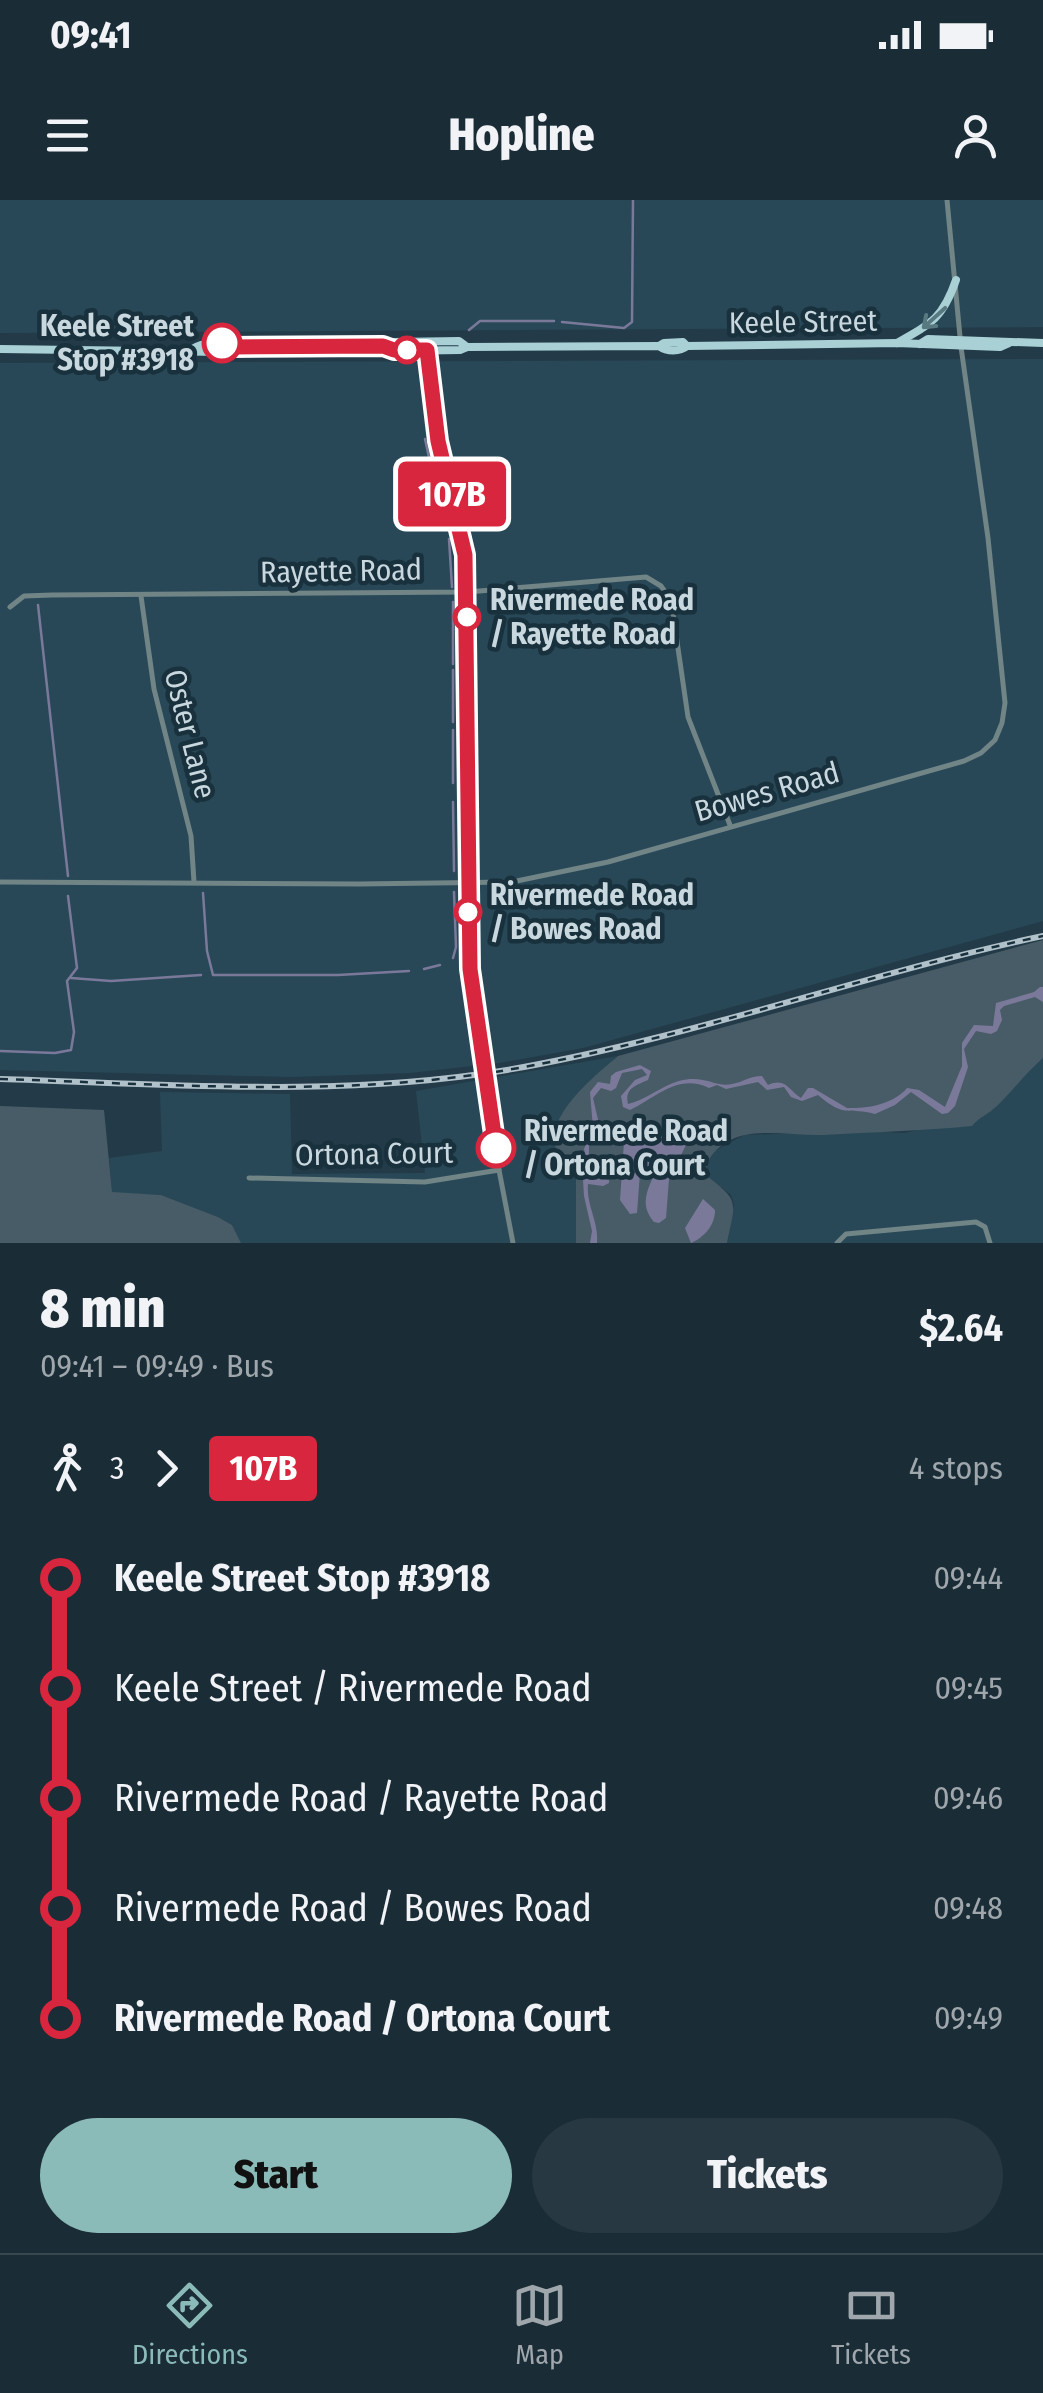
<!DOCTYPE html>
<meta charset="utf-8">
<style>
body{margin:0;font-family:"Fira Sans Condensed",sans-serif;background:#273842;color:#f1f3f6;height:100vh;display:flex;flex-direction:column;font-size:38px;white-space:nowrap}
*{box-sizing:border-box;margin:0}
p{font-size:32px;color:#9fa7ad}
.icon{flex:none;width:55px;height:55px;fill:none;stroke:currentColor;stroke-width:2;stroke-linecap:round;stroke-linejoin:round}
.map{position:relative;height:1043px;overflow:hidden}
.sheet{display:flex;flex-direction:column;background:#1a2c36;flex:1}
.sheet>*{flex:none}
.badge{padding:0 20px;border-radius:8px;font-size:35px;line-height:65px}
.map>.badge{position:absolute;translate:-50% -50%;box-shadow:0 0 0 5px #fff}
.legs{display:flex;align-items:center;gap:15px;height:110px;padding:0 40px;font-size:32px}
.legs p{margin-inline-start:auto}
.overview{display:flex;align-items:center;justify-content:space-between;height:170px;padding:0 40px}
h1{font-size:55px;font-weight:800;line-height:75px}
.cta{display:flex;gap:20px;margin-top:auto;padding:20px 40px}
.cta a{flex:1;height:115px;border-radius:60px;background:#8bbbb9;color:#111;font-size:40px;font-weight:800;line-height:115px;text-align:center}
.cta a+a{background:#273842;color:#f1f3f6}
ul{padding:0 40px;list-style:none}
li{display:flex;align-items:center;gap:35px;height:110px;font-size:38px}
li i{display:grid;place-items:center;width:15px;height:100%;margin:0 12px;background:currentColor}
li i::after{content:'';width:25px;height:25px;margin:-12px;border:8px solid;border-radius:50%;background:#1a2c36}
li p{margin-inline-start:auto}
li:first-child i{background:linear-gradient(#0000 50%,currentColor 0)}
li:last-child i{background:linear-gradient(currentColor 50%,#0000 0)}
.status{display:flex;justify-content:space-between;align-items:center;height:70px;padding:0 50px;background:#1a2c36;direction:ltr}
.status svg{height:28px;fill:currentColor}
header{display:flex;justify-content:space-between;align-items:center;height:130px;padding:0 40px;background:#1a2c36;font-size:45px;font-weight:800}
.tabs{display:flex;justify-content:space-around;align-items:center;height:140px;border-top:2px solid #384851;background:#1a2c36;font-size:28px;color:#9fa7ad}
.tabs a{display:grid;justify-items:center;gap:5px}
.tabs .selected{color:#8bbbb9}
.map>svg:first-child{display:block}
.built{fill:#284858}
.green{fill:#485c67}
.water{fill:#7b799a}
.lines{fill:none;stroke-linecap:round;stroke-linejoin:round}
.stream{stroke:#7b799a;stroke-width:2.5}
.minor{stroke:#718486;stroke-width:5}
.major{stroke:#a9d0d5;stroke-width:8}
.rail-casing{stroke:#b1c1ca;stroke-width:6}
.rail{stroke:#18313d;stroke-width:2.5;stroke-dasharray:8;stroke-linecap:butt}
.oneway{stroke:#597981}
.line-1-casing{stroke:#fff;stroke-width:22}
.line-1{stroke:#d7263d;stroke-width:15}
.stop-1-dot{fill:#fff;stroke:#d7263d;stroke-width:5}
.labels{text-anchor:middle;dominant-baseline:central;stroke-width:9;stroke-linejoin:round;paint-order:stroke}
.street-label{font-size:30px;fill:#c9d7df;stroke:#18313d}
.stop-label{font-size:30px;font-weight:bold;fill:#c9d7df;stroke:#18313d;text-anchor:start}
</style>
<div class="status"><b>09:41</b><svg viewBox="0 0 49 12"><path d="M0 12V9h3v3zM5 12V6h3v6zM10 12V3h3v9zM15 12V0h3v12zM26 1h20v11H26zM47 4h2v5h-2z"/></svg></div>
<header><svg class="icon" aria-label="menu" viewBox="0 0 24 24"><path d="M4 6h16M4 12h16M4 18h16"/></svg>Hopline<svg class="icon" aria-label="person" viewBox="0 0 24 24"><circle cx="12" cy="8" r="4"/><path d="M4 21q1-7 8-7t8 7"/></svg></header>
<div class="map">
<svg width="1043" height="1043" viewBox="0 0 1043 1043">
<rect width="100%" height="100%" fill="#233b48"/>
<!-- built -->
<g class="built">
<polygon points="0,0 1043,0 1043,127 0,133"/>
<polygon points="1043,159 1043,721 583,848 499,863 410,873 291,877 0,870 0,163"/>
<polygon points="618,856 583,887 561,915 558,955 576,969 576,1043 241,1043 232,1025 218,1017 161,995 112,993 109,958 162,951 160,892 290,894 292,974 425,973 416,891"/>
<polygon points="1043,858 1043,1043 727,1043 734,1004 731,995 707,976 705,968 711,953 744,935 868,931 904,933 978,918 994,909 1024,874"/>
</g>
<!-- green -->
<g class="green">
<path d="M1043,740V858C1026,873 1013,890 997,906C989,914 979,917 972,926C922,931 873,932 823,935C799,936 769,930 745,935C726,939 703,955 707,976C741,1002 735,1002 727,1043H576V969C570,964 561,959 558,953C539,919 597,874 618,856Z"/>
<polygon points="0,906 104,910 112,992 161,995 218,1017 232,1025 241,1043 0,1043"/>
</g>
<!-- water -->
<g class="water">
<path d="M1040,787H1043V802L1035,797L1004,806L1000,810L1002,820L997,831L991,834L976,831L964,849L968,867L955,906L948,913L942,914L911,892L895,905L875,914C849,906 847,920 818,895L802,901L791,897L784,887L767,890L758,882L726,889L717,885L709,888C678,873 657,897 630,910L623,907L621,896L635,880L647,875L642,869L622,873L616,888L611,891L601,888L593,898L599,924L594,942L589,944V975L609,980V983L603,986L588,984C586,1005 599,1022 597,1043H590L592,1031L584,996L583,980L587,963L584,949L593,928L590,892L598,882L610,884L611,876L616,872L640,865L651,871L648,880C637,885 624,888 628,904C644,901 661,886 679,881C705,874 715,888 732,884C744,882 749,876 762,876L768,885C786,877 788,890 801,898L808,888H813L847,908C867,909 894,904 907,888L919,890L945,907L962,866V843L974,825L993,826L996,803L1034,792Z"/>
<path d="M681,925L688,928L691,935L669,979L666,1018L659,1023L654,1022C638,1003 649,988 656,970L652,965L640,973L637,1013L630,1014L620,1000L624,942C646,931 655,947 681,925Z"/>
<path d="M703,999L715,1010C715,1026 703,1038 691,1043L685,1028Z"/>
</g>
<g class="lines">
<!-- stream -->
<g class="stream">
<polyline points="562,122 624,128 632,122 633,0"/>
<polyline points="469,130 480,121 554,121"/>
<polyline points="425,239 430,262"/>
<polyline points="433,273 446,324"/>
<polyline points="449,339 452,387"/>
<polyline points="453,402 453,464"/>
<polyline points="38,405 68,676"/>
<polyline points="453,522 453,470"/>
<polyline points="453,530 453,583"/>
<polyline points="453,602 454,671"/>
<polyline points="203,693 207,751 213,775 338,775 409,771"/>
<polyline points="453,758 456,747 454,692"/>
<polyline points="424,769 440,765"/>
<polyline points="71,778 111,781 201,775"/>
<polyline points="0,851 55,853 71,850 74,832 67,781 77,768 68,696"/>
</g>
<!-- minor -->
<g class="minor">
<polyline points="427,141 438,241 465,355 470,769 499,970 513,1043"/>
<polyline points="141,396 154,489 191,636 194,682"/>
<polyline points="10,407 24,396 52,395 467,392 646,377 661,386 671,400 688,517 730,625"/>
<polyline points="0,682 359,684 512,682 608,662 964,561 981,553 995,540 1002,523 1005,503 988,338 961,147 947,0"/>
<polyline points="249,978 425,982 499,970"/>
<polyline points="837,1043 846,1034 976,1022 985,1027 990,1043"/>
</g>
<!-- major -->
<g class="major">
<path d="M897,143C931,124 943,118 956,80"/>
<polyline points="920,144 928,139 1043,143"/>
<path d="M383,146L395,151L460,150L467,147L659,146C667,152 680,152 687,146L897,143L1000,147L1009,143"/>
<polyline points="659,146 664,143 683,142 687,146"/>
<polyline points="0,149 223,152 230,147"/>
<path d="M192,149C203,142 218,141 230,147L383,146L394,142L459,141L467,147"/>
</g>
<defs>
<path id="rail" d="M0,879C169,884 339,898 507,870C688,839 863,774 1043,736"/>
</defs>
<!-- rail casing -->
<use href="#rail" class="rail-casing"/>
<!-- rail -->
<use href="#rail" class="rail"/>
</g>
<!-- one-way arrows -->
<defs><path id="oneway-shaft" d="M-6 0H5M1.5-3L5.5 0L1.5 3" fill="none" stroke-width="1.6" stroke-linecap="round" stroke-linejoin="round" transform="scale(2.5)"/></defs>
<use class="oneway" href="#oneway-shaft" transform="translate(934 118) rotate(138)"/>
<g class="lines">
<defs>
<polyline id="line-1" points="222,143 230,147 383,146 394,150 427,150 438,241 465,355 470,769 496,948"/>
</defs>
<!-- line-1 casing -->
<use href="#line-1" class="line-1-casing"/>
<!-- line-1 -->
<use href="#line-1" class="line-1"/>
</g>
<!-- markers -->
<g class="stop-1-dot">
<circle cx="222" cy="143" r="18"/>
<circle cx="407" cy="150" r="12"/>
<circle cx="467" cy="417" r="12"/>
<circle cx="468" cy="712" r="12"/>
<circle cx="496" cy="948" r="18"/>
</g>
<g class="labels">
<!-- street labels -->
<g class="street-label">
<text transform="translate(803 122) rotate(-1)">Keele Street</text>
<text transform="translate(341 371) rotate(-1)">Rayette Road</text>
<text transform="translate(190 534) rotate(76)">Oster Lane</text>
<text transform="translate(767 592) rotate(-16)">Bowes Road</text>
<text transform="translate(374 954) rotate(-1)">Ortona Court</text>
</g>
<!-- stop labels -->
<g class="stop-label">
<text x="194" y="126" text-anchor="end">Keele Street<tspan x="194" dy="34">Stop #3918</tspan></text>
<text x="490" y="400">Rivermede Road<tspan x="490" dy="34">/ Rayette Road</tspan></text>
<text x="490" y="695">Rivermede Road<tspan x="490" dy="34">/ Bowes Road</tspan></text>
<text x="524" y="931">Rivermede Road<tspan x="524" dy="34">/ Ortona Court</tspan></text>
</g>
</g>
</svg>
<b class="badge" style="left:452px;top:294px;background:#d7263d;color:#fff">107B</b>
</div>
<section class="sheet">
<div class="overview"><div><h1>8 min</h1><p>09:41 – 09:49 · Bus</p></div><b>$2.64</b></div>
<div class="legs"><svg class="icon" aria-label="walk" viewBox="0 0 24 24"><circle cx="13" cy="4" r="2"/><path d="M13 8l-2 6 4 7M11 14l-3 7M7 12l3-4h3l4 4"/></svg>3<svg class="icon" aria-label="forward" viewBox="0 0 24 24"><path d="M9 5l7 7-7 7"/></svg><b class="badge" style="background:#d7263d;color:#fff">107B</b><p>4 stops</p></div>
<ul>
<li><i style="color:#d7263d"></i><b>Keele Street Stop #3918</b><p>09:44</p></li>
<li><i style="color:#d7263d"></i><span>Keele Street / Rivermede Road</span><p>09:45</p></li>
<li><i style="color:#d7263d"></i><span>Rivermede Road / Rayette Road</span><p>09:46</p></li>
<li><i style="color:#d7263d"></i><span>Rivermede Road / Bowes Road</span><p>09:48</p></li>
<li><i style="color:#d7263d"></i><b>Rivermede Road / Ortona Court</b><p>09:49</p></li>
</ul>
<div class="cta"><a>Start</a><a>Tickets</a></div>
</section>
<nav class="tabs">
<a class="selected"><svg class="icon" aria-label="directions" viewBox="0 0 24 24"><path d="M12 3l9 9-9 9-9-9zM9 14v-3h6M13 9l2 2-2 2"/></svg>Directions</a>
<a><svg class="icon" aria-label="map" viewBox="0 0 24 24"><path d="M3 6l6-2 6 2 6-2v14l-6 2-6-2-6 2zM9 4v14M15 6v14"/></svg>Map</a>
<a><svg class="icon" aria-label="tickets" viewBox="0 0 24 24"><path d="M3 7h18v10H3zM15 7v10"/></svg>Tickets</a>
</nav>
